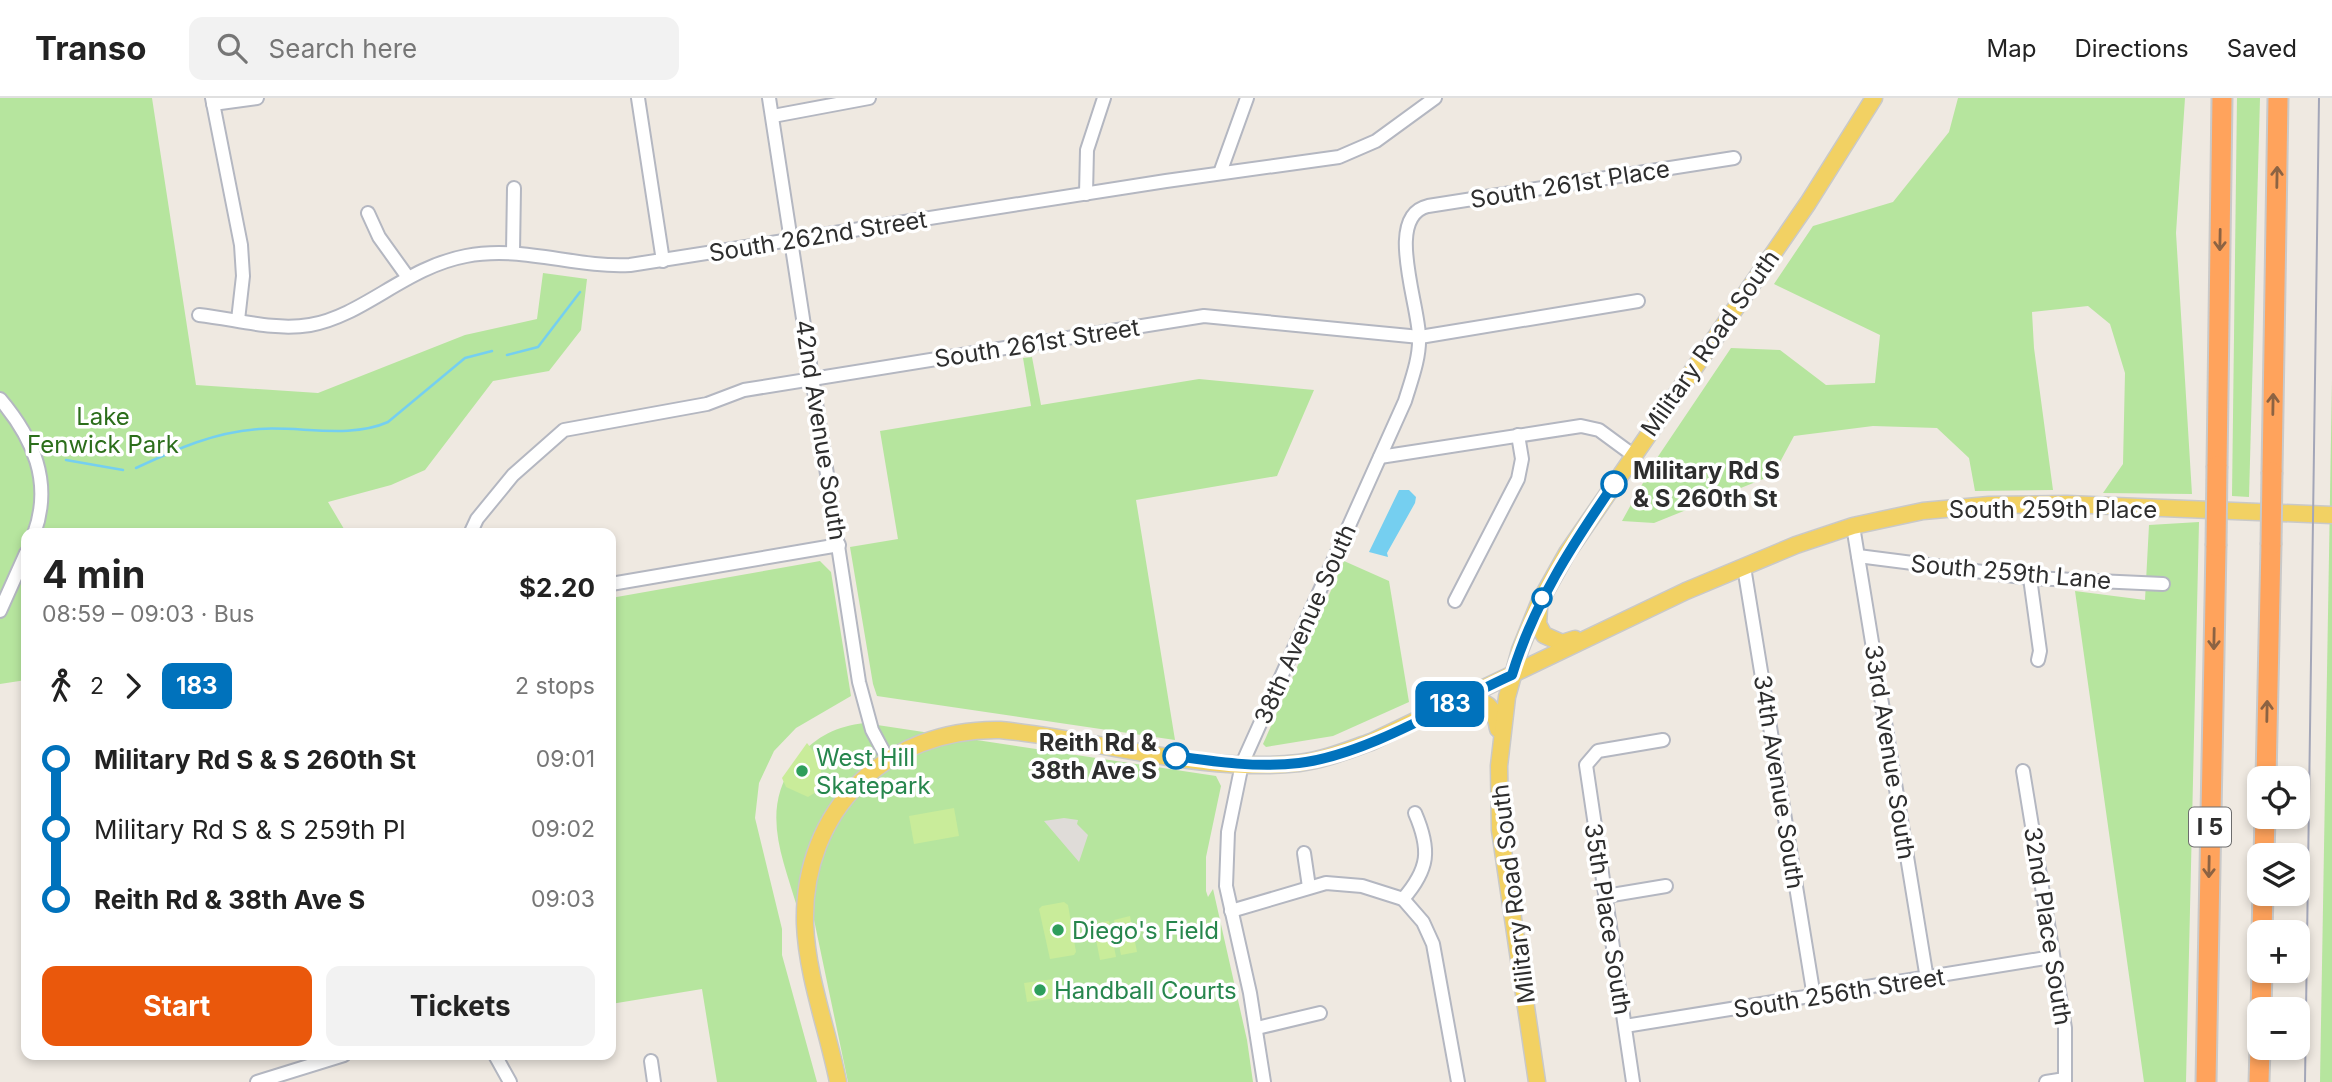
<!DOCTYPE html>
<meta charset="utf-8">
<style>
body{margin:0;font-family:Inter,sans-serif;background:#f2f2f2;color:#222;height:100vh;display:flex;flex-direction:column;font-size:26px;white-space:nowrap}
*{box-sizing:border-box;margin:0}
p{font-size:23px;color:#767676}
.icon{flex:none;width:38px;height:38px;fill:none;stroke:currentColor;stroke-width:2;stroke-linecap:round;stroke-linejoin:round}
.map{position:relative;flex:1;overflow:hidden}
.drawer{position:absolute;left:21px;top:430px;width:595px;height:532px;display:flex;flex-direction:column;background:#fff;border-radius:14px;box-shadow:0 4px 10px #0003}
.drawer>*{flex:none}
.badge{padding:0 14px;border-radius:10px;font-size:24px;line-height:46px}
.fabs{position:absolute;left:2247px;top:668px;display:grid;gap:14px}
.fabs a{display:grid;place-items:center;width:63px;height:63px;border-radius:14px;background:#fff;box-shadow:0 4px 10px #0003;font-size:35px}
.map>.badge{position:absolute;translate:-50% -50%;box-shadow:0 0 0 4px #fff}
.legs{display:flex;align-items:center;gap:10px;height:77px;padding:0 21px;font-size:23px}
.legs p{margin-inline-start:auto}
.summary{display:flex;align-items:center;justify-content:space-between;height:119px;padding:0 21px}
h1{font-size:38px;font-weight:700;line-height:52px}
.action{display:flex;gap:14px;margin-top:auto;padding:14px 21px}
.action a{flex:1;height:80px;border-radius:14px;background:#ea580c;color:#fff;font-size:28px;font-weight:700;line-height:80px;text-align:center}
.action a+a{background:#f2f2f2;color:#222}
ul{padding:0 21px;list-style:none}
li{display:flex;align-items:center;gap:24px;height:70px;font-size:26px}
li i{display:grid;place-items:center;width:10px;height:100%;margin:0 9px;background:currentColor}
li i::after{content:'';width:18px;height:18px;margin:-9px;border:5px solid;border-radius:50%;background:#fff}
li p{margin-inline-start:auto}
li:first-child i{background:linear-gradient(#0000 50%,currentColor 0)}
li:last-child i{background:linear-gradient(currentColor 50%,#0000 0)}
header{display:flex;align-items:center;gap:42px;box-sizing:border-box;height:98px;padding:0 35px;background:#fff;border-bottom:2px solid #e0e0e0}
header strong{font-size:33px}
nav{display:flex;gap:38px;margin-inline-start:auto;font-size:24px}
.search{width:490px;height:63px;background:#f2f2f2;display:flex;align-items:center;gap:18px;box-sizing:border-box;padding:0 24px;border-radius:14px;color:#767676;font-size:26px}
.map>svg:first-child{display:block}
.green{fill:#b6e59e}
.pitch{fill:#c9ec9a}
.plaza{fill:#dfdcd8}
.water{fill:#75cff0}
.lines{fill:none;stroke-linecap:round;stroke-linejoin:round}
.stream{stroke:#75cff0;stroke-width:2.5}
.minor-casing{stroke:#b4b7c1;stroke-width:16}
.major-casing{stroke:#c9c9c9;stroke-width:19}
.highway-casing{stroke:#c9c9c9;stroke-width:23}
.minor{stroke:#fff;stroke-width:12}
.major{stroke:#f2d163;stroke-width:16}
.highway{stroke:#ffa35c;stroke-width:19}
.tram{stroke:#a3a6b8;stroke-width:2}
.highway-bridge-casing{stroke:#c9c9c9;stroke-width:23;stroke-linecap:butt}
.highway-bridge{stroke:#ffa35c;stroke-width:19}
.oneway{stroke:#8c6343}
.line-1-casing{stroke:#fff;stroke-width:16}
.line-1{stroke:#0072bc;stroke-width:10}
.stop-1-dot{fill:#fff;stroke:#0072bc;stroke-width:3.5}
.leisure-dot{fill:#2e9e5b;stroke:#fff;stroke-width:2.5}
.labels{text-anchor:middle;dominant-baseline:central;stroke-width:7;stroke-linejoin:round;paint-order:stroke}
.shield{fill:#fff;stroke:#6d6d6d;stroke-width:2}
.shield-label{font-size:23px;font-weight:bold;fill:#2e2e2e}
.street-label{font-size:24px;fill:#2e2e2e;stroke:#fff}
.park-label{font-size:24px;fill:#2c6e1b;stroke:#fff}
.stop-label{font-size:24px;font-weight:bold;fill:#2e2e2e;stroke:#fff;text-anchor:start}
.leisure-label{font-size:24px;fill:#27864d;stroke:#fff;text-anchor:start}
</style>
<header>
<strong>Transo</strong>
<div class="search"><svg class="icon" aria-label="search" viewBox="0 0 24 24"><circle cx="10" cy="10" r="6"/><path d="M15 15l6 6"/></svg>Search here</div>
<nav><a>Map</a><a>Directions</a><a>Saved</a></nav>
</header>
<div class="map">
<svg width="2332" height="984" viewBox="0 0 2332 984">
<rect width="100%" height="100%" fill="#efe9e1"/>
<!-- green -->
<g class="green">
<polygon points="0,0 152,0 196,287 318,295 465,237 537,221 543,175 587,181 581,232 549,273 493,283 425,372 391,387 328,404 347,436 26,436 26,582 0,586"/>
<polygon points="1958,0 2185,0 2176,135 2192,396 2103,395 2123,366 2125,275 2110,226 2088,208 2032,214 2034,250 2053,392 1975,393 1969,360 1937,330 1873,328 1794,338 1773,377 1654,425 1622,423 1655,363 1731,250 1780,252 1826,287 1875,285 1880,237 1774,186 1813,128 1893,104 1949,34"/>
<polygon points="2237,0 2260,0 2249,399 2232,398"/>
<polygon points="1032,259 1041,307 1199,281 1314,292 1277,378 1136,402 1175,642 877,598 873,586 850,449 898,441 880,333 1031,308 1023,260"/>
<polygon points="2332,282 2332,984 2320,984"/>
<polygon points="2199,424 2186,984 2144,984 2075,493 2145,502 2149,427"/>
<polygon points="820,463 831,474 851,598 796,630 774,653 759,685 755,720 782,831 782,857 817,984 717,984 702,891 611,906 611,500"/>
<polygon points="1344,463 1389,483 1409,604 1333,638 1266,649 1263,646"/>
<path d="M864,625L1216,678L1221,688L1206,759V793L1208,799L1213,791L1247,942L1253,984H848L813,817L802,785L798,812C782,757 758,709 799,659C816,638 838,628 864,625Z"/>
</g>
<!-- pitch -->
<g class="pitch">
<polygon points="807,645 821,664 821,691 808,699 786,689 782,680"/>
<polygon points="954,710 959,738 914,746 909,718"/>
<polygon points="1064,804 1068,807 1076,854 1074,857 1050,861 1039,811 1042,808"/>
<polygon points="1130,818 1137,854 1121,857 1114,822"/>
<polygon points="1109,823 1116,859 1100,862 1093,826"/>
<polygon points="1054,881 1057,900 1027,904 1024,885"/>
</g>
<!-- plaza -->
<polygon class="plaza" points="1064,720 1078,722 1077,726 1088,737 1079,764 1044,723"/>
<!-- water -->
<polygon class="water" points="1399,392 1409,392 1416,399 1415,405 1387,455 1388,459 1369,454"/>
<g class="lines">
<!-- stream -->
<g class="stream">
<polyline points="507,257 538,249 580,194"/>
<polyline points="66,362 123,372"/>
<path d="M136,370C177,351 214,334 259,331C300,328 350,341 388,324L465,260L492,253"/>
</g>
<defs>
<g id="minor">
<polyline points="212,0 241,147 243,178 238,222"/>
<polyline points="638,0 663,163"/>
<polyline points="769,0 859,584 872,632 887,660"/>
<polyline points="213,6 257,0"/>
<polyline points="773,18 869,0"/>
<polyline points="1220,75 1247,0"/>
<polyline points="1086,96 1087,52 1104,0"/>
<polyline points="368,115 379,139 407,178"/>
<polyline points="513,154 514,90"/>
<path d="M199,217C236,221 273,233 310,227C363,218 406,169 466,158C522,147 575,170 630,167L1166,83L1339,59L1376,43L1435,0"/>
<path d="M0,301C33,340 53,384 34,436"/>
<polyline points="1380,359 1581,328 1599,332 1633,357"/>
<polyline points="1853,428 1927,881"/>
<polyline points="470,436 477,421 513,377 564,332 707,306 744,292 1204,218 1420,239 1638,203"/>
<polyline points="1858,458 2030,480 2163,486"/>
<polyline points="1744,469 1814,899"/>
<polyline points="2030,480 2040,553 2038,562"/>
<polyline points="611,486 839,447"/>
<polyline points="1455,503 1518,381 1522,361 1518,337"/>
<polyline points="0,513 26,455"/>
<polyline points="2023,673 2065,930 2065,984"/>
<polyline points="1304,755 1309,789"/>
<polyline points="1606,798 1666,788"/>
<polyline points="1403,801 1423,824 1433,846 1458,984"/>
<path d="M1403,801C1429,771 1431,752 1415,715"/>
<polyline points="1231,813 1326,785 1362,788 1403,801"/>
<polyline points="1625,928 2052,859"/>
<polyline points="1257,930 1320,915"/>
<polyline points="495,957 510,984"/>
<polyline points="651,963 654,984"/>
<polyline points="257,984 344,957"/>
<path d="M1264,984L1250,895L1226,788L1228,734L1242,666L1405,303C1411,283 1420,260 1419,239C1419,206 1384,118 1428,108L1734,60"/>
<polyline points="1633,984 1586,667 1598,653 1663,642"/>
<polyline points="2046,984 2065,981"/>
</g>
<g id="major">
<polyline points="1539,510 1538,526 1544,537 1562,545 1575,541"/>
<path d="M1463,604C1486,599 1495,609 1498,631"/>
<path d="M838,984C828,933 807,879 805,826C802,712 886,630 1000,632C1098,641 1200,676 1299,665C1324,662 1348,652 1371,644L1686,493L1796,447L1853,428L1923,413L1989,407L2067,406L2332,417"/>
<polyline points="1537,984 1500,732 1499,668 1507,599 1520,552 1539,505 1567,455 1808,105 1874,0"/>
</g>
<g id="highway">
<polyline points="2217,368 2222,0"/>
<polyline points="2272,374 2278,0"/>
<polyline points="2266,681 2271,447"/>
<polyline points="2264,758 2265,719"/>
<polyline points="2262,835 2263,796"/>
<polyline points="2261,912 2262,873"/>
<polyline points="2206,984 2216,448"/>
<polyline points="2259,984 2260,950"/>
</g>
</defs>
<!-- minor casing -->
<use href="#minor" class="minor-casing"/>
<!-- major casing -->
<use href="#major" class="major-casing"/>
<!-- highway casing -->
<use href="#highway" class="highway-casing"/>
<!-- minor -->
<use href="#minor" class="minor"/>
<!-- major -->
<use href="#major" class="major"/>
<!-- highway -->
<use href="#highway" class="highway"/>
<!-- tram -->
<polyline class="tram" points="2305,984 2319,0"/>
<defs>
<g id="highway-bridge">
<polyline points="2271,447 2272,374"/>
<polyline points="2216,448 2217,368"/>
</g>
</defs>
<!-- highway-bridge casing -->
<use href="#highway-bridge" class="highway-bridge-casing"/>
<!-- highway-bridge -->
<use href="#highway-bridge" class="highway-bridge"/>
</g>
<!-- one-way arrows -->
<defs><path id="oneway-shaft" d="M-6 0H5M1.5-3L5.5 0L1.5 3" fill="none" stroke-width="1.6" stroke-linecap="round" stroke-linejoin="round" transform="scale(1.75)"/></defs>
<g class="oneway">
<use href="#oneway-shaft" transform="translate(2277 79) rotate(-89)"/>
<use href="#oneway-shaft" transform="translate(2220 142) rotate(91)"/>
<use href="#oneway-shaft" transform="translate(2273 306) rotate(-89)"/>
<use href="#oneway-shaft" transform="translate(2214 541) rotate(91)"/>
<use href="#oneway-shaft" transform="translate(2267 613) rotate(-89)"/>
<use href="#oneway-shaft" transform="translate(2209 769) rotate(91)"/>
</g>
<g class="lines">
<defs>
<path id="line-1" d="M1176,658C1216,664 1259,670 1299,665C1367,657 1450,605 1512,577C1534,505 1572,447 1614,386"/>
</defs>
<!-- line-1 casing -->
<use href="#line-1" class="line-1-casing"/>
<!-- line-1 -->
<use href="#line-1" class="line-1"/>
</g>
<!-- markers -->
<g class="stop-1-dot">
<circle cx="1614" cy="386" r="12"/>
<circle cx="1542" cy="500" r="9"/>
<circle cx="1176" cy="658" r="12"/>
</g>
<g class="leisure-dot">
<circle cx="802" cy="673" r="7"/>
<circle cx="1058" cy="832" r="7"/>
<circle cx="1040" cy="892" r="7"/>
</g>
<g class="labels">
<!-- shield labels -->
<rect class="shield" x="2189" y="709.5" width="42" height="39" rx="5"/>
<g class="shield-label">
<text x="2210" y="729">I 5</text>
</g>
<!-- street labels -->
<g class="street-label">
<text transform="translate(1570 86) rotate(-9)">South 261st Place</text>
<text transform="translate(818 138) rotate(-9)">South 262nd Street</text>
<text transform="translate(1037 245) rotate(-9)">South 261st Street</text>
<text transform="translate(1710 245) rotate(-55)">Military Road South</text>
<text transform="translate(821 332) rotate(81)">42nd Avenue South</text>
<text x="2053" y="411">South 259th Place</text>
<text transform="translate(2011 474) rotate(5)">South 259th Lane</text>
<text transform="translate(1305 526) rotate(-66)">38th Avenue South</text>
<text transform="translate(1890 654) rotate(81)">33rd Avenue South</text>
<text transform="translate(1779 684) rotate(81)">34th Avenue South</text>
<text transform="translate(1513 796) rotate(-97)">Military Road South</text>
<text transform="translate(1608 821) rotate(81)">35th Place South</text>
<text transform="translate(2048 828) rotate(81)">32nd Place South</text>
<text transform="translate(1839 895) rotate(-9)">South 256th Street</text>
</g>
<!-- park labels -->
<g class="park-label">
<text x="103" y="318">Lake<tspan x="103" dy="28">Fenwick Park</tspan></text>
</g>
<!-- stop labels -->
<g class="stop-label">
<text x="1633" y="372">Military Rd S<tspan x="1633" dy="28">&amp; S 260th St</tspan></text>
<text x="1157" y="644" text-anchor="end">Reith Rd &amp;<tspan x="1157" dy="28">38th Ave S</tspan></text>
</g>
<!-- leisure labels -->
<g class="leisure-label">
<text x="816" y="659">West Hill<tspan x="816" dy="28">Skatepark</tspan></text>
<text x="1072" y="832">Diego's Field</text>
<text x="1054" y="892">Handball Courts</text>
</g>
</g>
</svg>
<div class="fabs">
<a><svg class="icon" aria-label="locate" viewBox="0 0 24 24"><circle cx="12" cy="12" r="6"/><path d="M12 2v4M12 18v4M2 12h4M18 12h4"/></svg></a>
<a><svg class="icon" aria-label="layers" viewBox="0 0 24 24"><path d="M12 4l9 5-9 5-9-5zM3 14l9 5 9-5"/></svg></a>
<a>+</a>
<a>−</a>
</div>
<b class="badge" style="left:1450px;top:606px;background:#0072bc;color:#fff">183</b>
<section class="drawer">
<div class="summary"><div><h1>4 min</h1><p>08:59 – 09:03 · Bus</p></div><b>$2.20</b></div>
<div class="legs"><svg class="icon" aria-label="walk" viewBox="0 0 24 24"><circle cx="13" cy="4" r="2"/><path d="M13 8l-2 6 4 7M11 14l-3 7M7 12l3-4h3l4 4"/></svg>2<svg class="icon" aria-label="forward" viewBox="0 0 24 24"><path d="M9 5l7 7-7 7"/></svg><b class="badge" style="background:#0072bc;color:#fff">183</b><p>2 stops</p></div>
<ul>
<li><i style="color:#0072bc"></i><b>Military Rd S &amp; S 260th St</b><p>09:01</p></li>
<li><i style="color:#0072bc"></i><span>Military Rd S &amp; S 259th Pl</span><p>09:02</p></li>
<li><i style="color:#0072bc"></i><b>Reith Rd &amp; 38th Ave S</b><p>09:03</p></li>
</ul>
<div class="action"><a>Start</a><a>Tickets</a></div>
</section>
</div>
